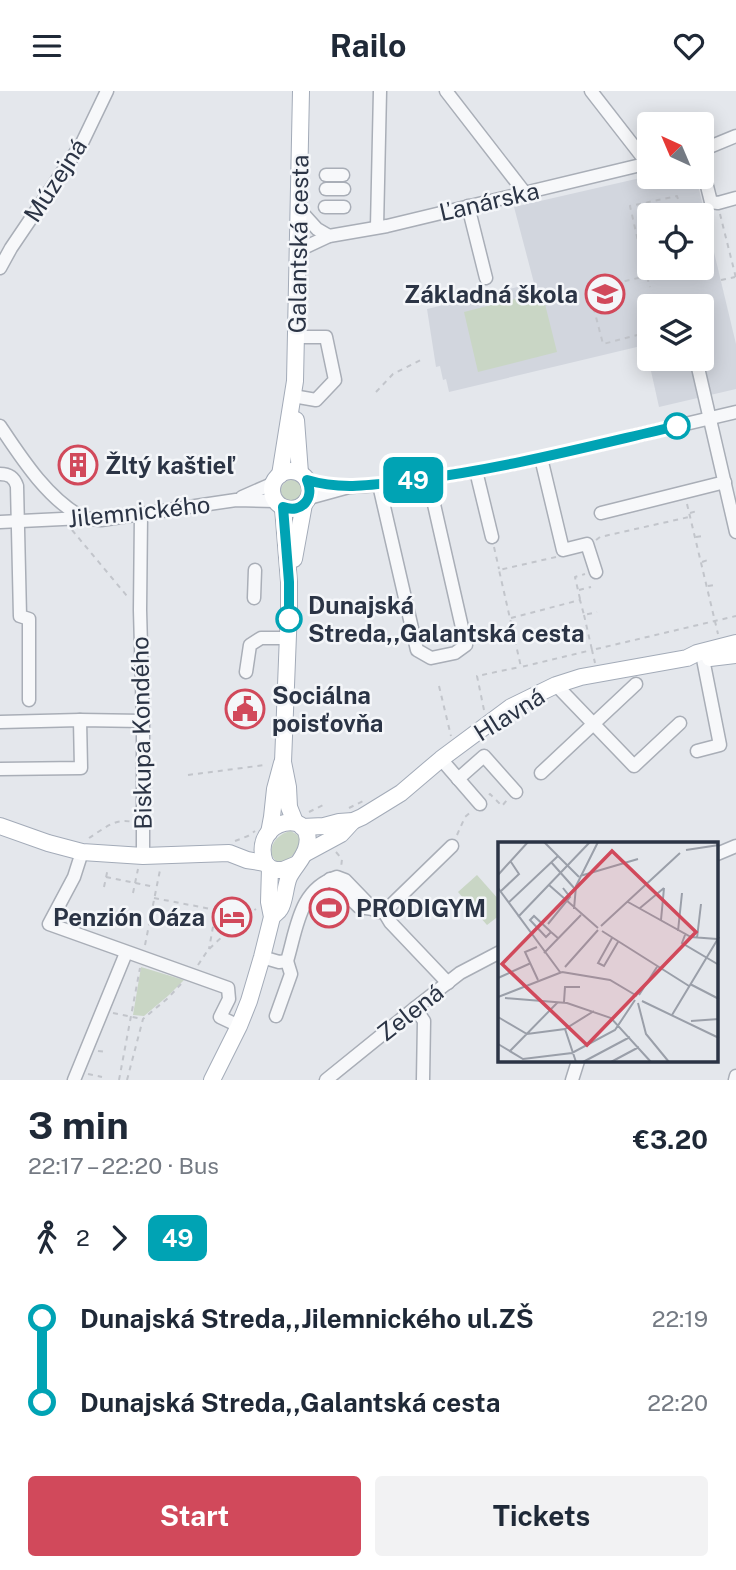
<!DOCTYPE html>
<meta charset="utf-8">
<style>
body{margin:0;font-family:"Public Sans",sans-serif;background:#f2f2f3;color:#1f2937;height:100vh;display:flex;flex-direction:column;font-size:26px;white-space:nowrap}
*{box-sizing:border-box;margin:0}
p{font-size:23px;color:#747a83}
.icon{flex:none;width:38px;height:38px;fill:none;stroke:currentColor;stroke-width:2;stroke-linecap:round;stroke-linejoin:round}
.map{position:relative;height:989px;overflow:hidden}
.sheet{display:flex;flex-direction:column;background:#fff;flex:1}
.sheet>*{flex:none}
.badge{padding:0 14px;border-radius:10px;font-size:24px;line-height:46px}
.needle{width:46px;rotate:316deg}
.controls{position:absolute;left:637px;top:21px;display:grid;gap:14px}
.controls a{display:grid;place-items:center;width:77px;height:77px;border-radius:7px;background:#fff;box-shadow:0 4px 18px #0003;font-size:35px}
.map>.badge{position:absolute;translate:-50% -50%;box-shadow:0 0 0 4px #fff}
.legs{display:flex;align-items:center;gap:10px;height:77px;padding:0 28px;font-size:23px}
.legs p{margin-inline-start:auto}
.summary{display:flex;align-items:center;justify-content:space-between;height:119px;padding:0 28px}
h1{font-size:38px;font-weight:700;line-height:52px}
.cta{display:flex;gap:14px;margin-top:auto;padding:14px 28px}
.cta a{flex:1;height:80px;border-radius:7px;background:#d1495b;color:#fff;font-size:28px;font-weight:700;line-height:80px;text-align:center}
.cta a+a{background:#f2f2f3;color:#1f2937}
ul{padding:0 28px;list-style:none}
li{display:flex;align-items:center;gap:24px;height:84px;font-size:26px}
li i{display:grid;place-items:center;width:10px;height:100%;margin:0 9px;background:currentColor}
li i::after{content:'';width:18px;height:18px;margin:-9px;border:5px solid;border-radius:50%;background:#fff}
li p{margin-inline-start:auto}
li:first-child i{background:linear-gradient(#0000 50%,currentColor 0)}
li:last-child i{background:linear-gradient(currentColor 50%,#0000 0)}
header{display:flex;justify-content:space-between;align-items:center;height:91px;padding:0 28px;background:#fff;font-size:32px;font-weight:700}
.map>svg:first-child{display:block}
.built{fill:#d2d6de;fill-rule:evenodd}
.green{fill:#c9d6c5}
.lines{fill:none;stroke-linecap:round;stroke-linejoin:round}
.minor-casing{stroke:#a9aeb7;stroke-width:15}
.major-casing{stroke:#a3abb8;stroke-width:18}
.path{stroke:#c2c5cb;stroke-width:2;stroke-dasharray:5 5;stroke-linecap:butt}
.minor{stroke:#f7f8fa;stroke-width:12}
.major{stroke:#fff;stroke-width:16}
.line-1-casing{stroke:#fff;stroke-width:16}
.line-1{stroke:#00a3b4;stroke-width:10}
.stop-1-dot{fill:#fff;stroke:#00a3b4;stroke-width:3.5}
.labels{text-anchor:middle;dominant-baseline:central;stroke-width:5;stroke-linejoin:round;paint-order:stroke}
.street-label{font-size:24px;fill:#2b3445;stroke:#f4f6f9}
.poi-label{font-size:24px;font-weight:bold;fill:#2b3445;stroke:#f4f6f9;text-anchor:start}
.stop-label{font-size:24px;font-weight:bold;fill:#2b3445;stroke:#f4f6f9;text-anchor:start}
.inset-road{fill:none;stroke:#9a9fa9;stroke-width:2}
.view{fill:#d1495b;fill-opacity:0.15;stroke:#d1495b;stroke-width:3.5}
.inset-edge{fill:none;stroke:#2b3445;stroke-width:3.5}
</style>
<header><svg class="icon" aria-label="menu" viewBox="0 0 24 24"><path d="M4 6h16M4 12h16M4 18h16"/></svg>Railo<svg class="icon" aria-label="heart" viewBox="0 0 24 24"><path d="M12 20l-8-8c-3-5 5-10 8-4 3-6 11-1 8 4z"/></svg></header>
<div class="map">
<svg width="736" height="989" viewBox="0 0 736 989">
<rect width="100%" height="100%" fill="#e4e7ec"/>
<!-- built -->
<path class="built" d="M649,85L696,86L736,253V298L659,316L651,280L641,255L449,301L446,288L443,289L440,275L436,276L427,218L534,192L514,116ZM649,124H702V177H649ZM649,215H702V268H649Z"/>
<!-- green -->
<g class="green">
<polygon points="542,201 557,261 478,281 464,221"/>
<circle cx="292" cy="400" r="11"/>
<path d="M291,740L299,745C302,755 294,764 286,770H276C264,759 277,742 291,740Z"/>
<polygon points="477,784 500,810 500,824 487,834 458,801"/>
<polygon points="141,876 184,889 169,904 144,925 133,924"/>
</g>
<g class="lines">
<defs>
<g id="minor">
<polyline points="446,0 525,102"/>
<polyline points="591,0 647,72"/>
<polyline points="702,59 736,45"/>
<polyline points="702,75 711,111 718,112 736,107"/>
<polyline points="326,84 343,84"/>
<polyline points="326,98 344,98"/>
<polyline points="468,115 486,187"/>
<polyline points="325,116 344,116"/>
<polyline points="298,117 317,138 329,145"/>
<polyline points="377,136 380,0"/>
<polyline points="297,160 329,145 387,135 649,72"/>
<polyline points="0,177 11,157 82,52 107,0"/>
<polyline points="696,268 736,441"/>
<polyline points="293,305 316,309 335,289 326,246 296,246"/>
<path d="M0,335C22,368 47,407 83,427"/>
<polyline points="541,367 563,459 587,453 596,481"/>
<polyline points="476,380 492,446"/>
<path d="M0,383C9,383 14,386 17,395L20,525L29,528V609"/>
<polyline points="307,389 320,393 341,395"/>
<polyline points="379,394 417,559 431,567 455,562 466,554 428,387"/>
<polyline points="242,406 274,392"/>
<polyline points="309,407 349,396 379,394 476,380 541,367 736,321"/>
<polyline points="601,422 725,391"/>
<polyline points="141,424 140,519 143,630 143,765"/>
<polyline points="0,431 83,427 101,429 236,409 275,410"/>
<polyline points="254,507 255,479"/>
<polyline points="246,581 250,554 261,547 288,547"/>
<polyline points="556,594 634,675 680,632"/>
<polyline points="0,631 80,629 143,630"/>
<polyline points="697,660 720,654 703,568"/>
<polyline points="441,668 480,713"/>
<polyline points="0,678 81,677 80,629"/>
<polyline points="541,682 636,593"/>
<polyline points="458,688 484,665 516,701"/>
<polyline points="82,761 74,786 49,833 228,897 229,908 220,926 239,935"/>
<polyline points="717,763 736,755"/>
<polyline points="330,788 359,816 373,818"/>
<path d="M262,866L279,871L287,870C297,837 299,798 337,786L345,789L373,818L378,821H384"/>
<polyline points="448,892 390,831 384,821 452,755"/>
<polyline points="415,917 424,930 423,989"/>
<polyline points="276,925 291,883 287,870"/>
<polyline points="74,989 126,862"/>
<polyline points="326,989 415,917 460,882 500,861"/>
<polyline points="572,989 578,970"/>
<polyline points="735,989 736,985"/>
</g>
<g id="major">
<polyline points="296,329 300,382"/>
<circle cx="291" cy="399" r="19"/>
<polyline points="280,384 295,290 301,0"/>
<polyline points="283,417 289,491 289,518 283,671 288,696 289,716 295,731"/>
<polyline points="294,468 304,413"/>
<polyline points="710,567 736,564"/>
<polyline points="0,735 48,752 82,761 143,765 229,762 247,769 265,772 270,777 276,779 283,779 295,774"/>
<polyline points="302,736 324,735 339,731 353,730 362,726 401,702 441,668 511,616 556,594 581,586 687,567 697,562 736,552"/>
<polyline points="269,742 272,726 275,698 282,672"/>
<polyline points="304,763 341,743 353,730"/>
<path d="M265,772C249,726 319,716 306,758C303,768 294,776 289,786C285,795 285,811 280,818C278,822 274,823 272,826"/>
<polyline points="212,989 239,935 249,910 262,866 272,826 269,811 270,777"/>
</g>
</defs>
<!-- minor casing -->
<use href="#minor" class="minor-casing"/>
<!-- major casing -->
<use href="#major" class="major-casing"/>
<!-- path -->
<g class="path">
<polyline points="720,123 736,187"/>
<polyline points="702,154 712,154"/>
<polyline points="647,186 650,196"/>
<polyline points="721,189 735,186"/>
<polyline points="652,204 654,215"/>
<polyline points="649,241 603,253 589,199 646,185 630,115 677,105 683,124"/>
<polyline points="376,301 393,283 421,269"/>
<polyline points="687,413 718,543"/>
<polyline points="690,422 697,420"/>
<polyline points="72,439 127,505"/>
<polyline points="696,446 703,445"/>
<polyline points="596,449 600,446 689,426"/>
<polyline points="494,456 499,478"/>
<polyline points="556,466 499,479 521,576 592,559 595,572"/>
<polyline points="702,471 708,469"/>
<polyline points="708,495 714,494"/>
<polyline points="579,499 591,496"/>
<polyline points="580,508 575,486 585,483"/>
<polyline points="584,524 592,559 736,525"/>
<polyline points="511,527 580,509 584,524 597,521"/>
<polyline points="439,595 451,645"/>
<polyline points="484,619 477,585 520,576"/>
<polyline points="188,684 265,674"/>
<polyline points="489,704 490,703 502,715 507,709"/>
<polyline points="349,717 363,710"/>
<polyline points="309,721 323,714 323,710"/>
<polyline points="457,744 465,726 472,720"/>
<path d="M89,747C102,739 116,726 132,731"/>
<polyline points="235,750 248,745 255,740"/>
<polyline points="336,761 342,768 341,777"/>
<polyline points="106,786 155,796"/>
<polyline points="104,796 108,777"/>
<polyline points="133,802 138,778"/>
<polyline points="154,807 216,819 209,858"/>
<polyline points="145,854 160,779"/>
<polyline points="198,874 208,859 225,843 230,835 256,818"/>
<polyline points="113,922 142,928"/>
<polyline points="98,960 107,961"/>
<polyline points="88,983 102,986"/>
<polyline points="119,989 140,877"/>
<polyline points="127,989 143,928 168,907 181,893"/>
</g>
<!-- minor -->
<use href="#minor" class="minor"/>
<!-- major -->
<use href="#major" class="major"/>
</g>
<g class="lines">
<defs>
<path id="line-1" d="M289,528V491L283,416C302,423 315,407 307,389C343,400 378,393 414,389C503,378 590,355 677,335"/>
</defs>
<!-- line-1 casing -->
<use href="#line-1" class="line-1-casing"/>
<!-- line-1 -->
<use href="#line-1" class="line-1"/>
</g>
<!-- icons -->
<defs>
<symbol id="school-ring" viewBox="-11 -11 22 22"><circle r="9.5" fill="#f4f6f9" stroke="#d1495b" stroke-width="1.5"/><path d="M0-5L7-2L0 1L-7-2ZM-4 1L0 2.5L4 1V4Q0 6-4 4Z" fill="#d1495b"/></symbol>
<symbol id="building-ring" viewBox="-11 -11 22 22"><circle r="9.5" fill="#f4f6f9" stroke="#d1495b" stroke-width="1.5"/><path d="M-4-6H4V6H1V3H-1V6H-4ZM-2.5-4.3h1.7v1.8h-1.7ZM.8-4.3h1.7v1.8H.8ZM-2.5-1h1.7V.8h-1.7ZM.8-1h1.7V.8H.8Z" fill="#d1495b"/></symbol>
<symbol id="civic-ring" viewBox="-11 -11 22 22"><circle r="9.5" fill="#f4f6f9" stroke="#d1495b" stroke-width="1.5"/><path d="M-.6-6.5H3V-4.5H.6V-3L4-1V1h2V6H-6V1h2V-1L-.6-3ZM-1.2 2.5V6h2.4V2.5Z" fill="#d1495b"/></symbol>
<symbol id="stadium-ring" viewBox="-11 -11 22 22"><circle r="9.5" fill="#f4f6f9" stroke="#d1495b" stroke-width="1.5"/><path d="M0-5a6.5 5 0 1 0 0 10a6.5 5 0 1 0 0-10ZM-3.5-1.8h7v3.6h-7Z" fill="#d1495b"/></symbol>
<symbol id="hotel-ring" viewBox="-11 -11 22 22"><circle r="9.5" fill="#f4f6f9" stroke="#d1495b" stroke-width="1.5"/><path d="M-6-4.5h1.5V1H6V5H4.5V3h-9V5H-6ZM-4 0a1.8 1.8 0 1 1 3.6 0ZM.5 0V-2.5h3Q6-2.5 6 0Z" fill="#d1495b"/></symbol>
</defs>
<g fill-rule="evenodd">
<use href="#school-ring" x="583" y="181" width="44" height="44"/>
<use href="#building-ring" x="56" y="352" width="44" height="44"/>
<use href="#civic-ring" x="223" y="596" width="44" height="44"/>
<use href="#stadium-ring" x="307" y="795" width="44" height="44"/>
<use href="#hotel-ring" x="210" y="804" width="44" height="44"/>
</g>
<!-- markers -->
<g class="stop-1-dot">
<circle cx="677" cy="335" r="12"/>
<circle cx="289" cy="528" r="12"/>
</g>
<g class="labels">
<!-- street labels -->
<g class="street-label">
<text transform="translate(55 89) rotate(-57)">Múzejná</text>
<text transform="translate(489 110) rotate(-13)">Ľanárska</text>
<text transform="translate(298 153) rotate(-89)">Galantská cesta</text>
<text transform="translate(139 420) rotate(-6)">Jilemnického</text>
<text transform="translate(509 623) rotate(-32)">Hlavná</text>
<text transform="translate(141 642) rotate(-91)">Biskupa Kondého</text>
<text transform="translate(410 921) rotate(-38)">Zelená</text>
</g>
<!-- poi labels -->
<g class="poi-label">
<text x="578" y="203" text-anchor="end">Základná škola</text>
<text x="105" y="374">Žltý kaštieľ</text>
<text x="272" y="604">Sociálna<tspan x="272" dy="28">poisťovňa</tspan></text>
<text x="356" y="817">PRODIGYM</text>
<text x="205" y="826" text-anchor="end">Penzión Oáza</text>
</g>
<!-- stop labels -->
<g class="stop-label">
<text x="308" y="514">Dunajská<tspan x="308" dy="28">Streda,,Galantská cesta</tspan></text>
</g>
</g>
<!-- overview -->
<g transform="translate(498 751)">
<rect width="220" height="220" fill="#e4e7ec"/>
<path class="inset-road" d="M46,0L81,35M188,8L221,3M53,20L77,47M0,33L30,0M82,34L140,17M51,43L100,86M0,46L62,130M3,49L21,32L13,20M130,60L193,95L219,97M10,61L60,14M142,66L166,46M76,67L78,44L100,0M20,75L92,0M163,78L166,46M50,82L72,55L65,46M103,84L182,11M104,89L191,144M180,89L184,51M53,90L48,95L32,78L36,74L53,90L61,97M187,93L184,101L221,123M114,96L100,121L106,124L120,100M199,96L203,62M39,105L27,110L40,138M46,111L83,73M67,125L100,88M64,130L112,138L139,154M0,136L33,121M192,142L221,157M141,153L159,125M0,155L64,130M7,156L69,161L113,176L153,220M144,159L221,196M66,160L67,145H82M140,161L148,192L171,220M174,173L221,95M0,175L29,192L67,187L96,169M193,179L221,177M67,187L78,220M0,202L25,217L74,211L117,188L137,158M12,209L60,160M85,220L132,195M113,220L141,205"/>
<path class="view" d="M114,9L198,90L89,203L4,122Z"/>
<rect width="220" height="220" class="inset-edge"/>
</g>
</svg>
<div class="controls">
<a><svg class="needle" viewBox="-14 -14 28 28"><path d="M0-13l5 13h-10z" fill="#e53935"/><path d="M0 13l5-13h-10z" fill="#747a83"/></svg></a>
<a><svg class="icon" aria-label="locate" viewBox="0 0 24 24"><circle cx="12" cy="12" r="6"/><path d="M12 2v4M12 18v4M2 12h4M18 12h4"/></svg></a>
<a><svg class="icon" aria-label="layers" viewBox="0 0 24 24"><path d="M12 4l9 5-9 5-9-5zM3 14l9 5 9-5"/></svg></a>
</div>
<b class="badge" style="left:413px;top:389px;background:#00a3b4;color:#fff">49</b>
</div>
<section class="sheet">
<div class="summary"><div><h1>3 min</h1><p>22:17 – 22:20 · Bus</p></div><b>€3.20</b></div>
<div class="legs"><svg class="icon" aria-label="walk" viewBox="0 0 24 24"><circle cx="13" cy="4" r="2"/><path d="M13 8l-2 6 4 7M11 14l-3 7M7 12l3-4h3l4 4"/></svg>2<svg class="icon" aria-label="forward" viewBox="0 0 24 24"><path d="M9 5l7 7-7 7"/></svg><b class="badge" style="background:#00a3b4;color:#fff">49</b></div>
<ul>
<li><i style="color:#00a3b4"></i><b>Dunajská Streda,,Jilemnického ul.ZŠ</b><p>22:19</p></li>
<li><i style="color:#00a3b4"></i><b>Dunajská Streda,,Galantská cesta</b><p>22:20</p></li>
</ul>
<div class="cta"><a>Start</a><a>Tickets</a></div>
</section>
